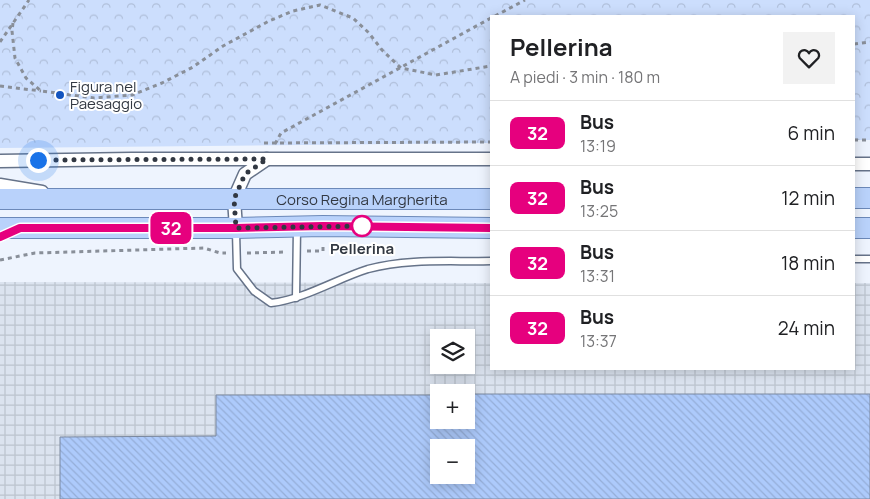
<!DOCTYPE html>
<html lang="it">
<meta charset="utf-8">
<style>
body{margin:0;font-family:Manrope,sans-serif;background:#f2f2f2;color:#202124;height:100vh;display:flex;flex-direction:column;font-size:19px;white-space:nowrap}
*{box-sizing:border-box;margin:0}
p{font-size:16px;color:#757577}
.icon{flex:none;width:28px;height:28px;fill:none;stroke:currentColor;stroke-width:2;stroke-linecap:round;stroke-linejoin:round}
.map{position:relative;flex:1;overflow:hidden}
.panel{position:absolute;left:490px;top:15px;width:365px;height:355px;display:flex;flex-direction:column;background:#fff;border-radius:0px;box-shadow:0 2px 12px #0003}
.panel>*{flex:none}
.badge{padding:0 10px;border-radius:8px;font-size:18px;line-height:32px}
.tools{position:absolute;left:430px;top:329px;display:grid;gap:10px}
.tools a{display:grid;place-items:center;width:45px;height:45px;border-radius:0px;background:#fff;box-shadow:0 2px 12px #0003;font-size:25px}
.you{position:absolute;width:25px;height:25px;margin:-12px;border:4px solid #fff;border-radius:50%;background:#1a73e8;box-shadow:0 0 0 8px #1a73e833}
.map>.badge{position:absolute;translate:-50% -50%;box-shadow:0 0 0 2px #fff}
.round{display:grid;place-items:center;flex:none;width:52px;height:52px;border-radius:0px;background:#f2f2f2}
.headline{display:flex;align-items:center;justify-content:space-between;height:85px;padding:0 20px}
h1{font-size:24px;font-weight:700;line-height:38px}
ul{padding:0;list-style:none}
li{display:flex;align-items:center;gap:15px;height:65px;padding:0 20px;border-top:1px solid #e0e0e0}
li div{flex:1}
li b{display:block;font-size:19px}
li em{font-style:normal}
li .badge{min-width:55px;font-weight:700;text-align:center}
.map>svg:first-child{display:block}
.industrial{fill:url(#industrial-grid);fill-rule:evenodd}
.park{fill:url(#park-crowns)}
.building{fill:url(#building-back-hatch);stroke:#7a889f;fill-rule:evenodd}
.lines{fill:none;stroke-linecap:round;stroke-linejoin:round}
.lane-casing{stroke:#667389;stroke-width:9}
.street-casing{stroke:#667389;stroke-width:15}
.primary-casing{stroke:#6c89b9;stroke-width:22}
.path{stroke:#898f99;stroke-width:3;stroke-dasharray:4 4;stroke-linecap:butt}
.lane{stroke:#fff;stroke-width:6}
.street{stroke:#fff;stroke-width:12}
.primary{stroke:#b9d2fb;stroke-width:20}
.line-casing{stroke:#fff;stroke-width:11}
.line{stroke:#e6007e;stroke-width:8}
.walk{stroke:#323842;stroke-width:5;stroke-dasharray:0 9}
.poi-dot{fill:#1354bf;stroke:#fff;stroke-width:2}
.stop-dot{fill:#fff;stroke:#e6007e;stroke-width:2.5}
.labels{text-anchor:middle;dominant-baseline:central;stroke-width:4;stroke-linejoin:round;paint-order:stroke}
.poi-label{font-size:15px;fill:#323842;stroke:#fff;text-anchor:start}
.street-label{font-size:15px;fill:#323842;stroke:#fff}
.stop-label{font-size:15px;font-weight:bold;fill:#323842;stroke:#fff}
</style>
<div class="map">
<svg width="870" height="499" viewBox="0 0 870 499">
<defs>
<pattern id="industrial-grid" width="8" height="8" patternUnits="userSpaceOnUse" patternTransform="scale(1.25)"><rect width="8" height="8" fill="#dbe3ef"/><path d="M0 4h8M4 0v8" fill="none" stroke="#bcc4ce"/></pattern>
<pattern id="park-crowns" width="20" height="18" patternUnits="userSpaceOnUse" patternTransform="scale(1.25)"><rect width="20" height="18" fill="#ccdefd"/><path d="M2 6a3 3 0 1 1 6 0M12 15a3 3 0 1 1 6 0" fill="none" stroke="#b0bfda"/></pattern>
<pattern id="building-back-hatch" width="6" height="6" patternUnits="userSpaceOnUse" patternTransform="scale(1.25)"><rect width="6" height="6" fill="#adcafb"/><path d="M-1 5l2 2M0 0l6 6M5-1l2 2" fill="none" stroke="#95aed8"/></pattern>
</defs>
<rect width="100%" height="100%" fill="#eef4fe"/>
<!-- industrial -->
<path class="industrial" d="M0,282L491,283V369H854V283H870V499H0ZM439,338H466V365H439ZM439,392H466V420H439ZM439,448H466V475H439Z"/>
<!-- park -->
<polygon class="park" points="0,0 870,0 870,140 854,140 854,16 491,16 491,143 0,148"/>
<!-- building -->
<path class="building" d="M466,394H870V499H60V437L216,436V395H439V420H466ZM439,448H466V475H439Z"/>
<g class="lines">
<defs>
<g id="lane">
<path d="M236,232L237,269L254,291L271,303C305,299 336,279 368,269C408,258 451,262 491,261"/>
<polyline points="854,259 870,259"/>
<polyline points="296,298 297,229"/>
</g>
<g id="street">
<polyline points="0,161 132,159 491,159"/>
<polyline points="854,164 870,164"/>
<polyline points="0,185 42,192"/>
<polyline points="236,228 234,199 245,174 267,159"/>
</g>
<g id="primary">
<polyline points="854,198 870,198"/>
<path id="s1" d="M0,199H491"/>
<polyline points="0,228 236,228 323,226 491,228"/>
<polyline points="854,228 870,228"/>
</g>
</defs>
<!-- lane casing -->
<use href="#lane" class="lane-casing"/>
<!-- street casing -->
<use href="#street" class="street-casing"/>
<!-- primary casing -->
<use href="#primary" class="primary-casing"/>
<!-- path -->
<g class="path">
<polyline points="495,16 525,0"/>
<polyline points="13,23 12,31 15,58 26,78 41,91 94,98 132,95 162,83 193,67 223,46 269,21 293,11 320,5 353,18 369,33 382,50 401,68 436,75 491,66"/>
<polyline points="0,42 29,0"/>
<polyline points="854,44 870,42"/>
<polyline points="0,86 41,91"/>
<polyline points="854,140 870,140"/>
<polyline points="264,143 491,142"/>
<polyline points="275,144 281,133 491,18"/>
<polyline points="307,251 323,251 323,243"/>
<polyline points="247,253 286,252"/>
<polyline points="0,260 35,253 204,248 220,253 226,253"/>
</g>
<!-- lane -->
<use href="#lane" class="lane"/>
<!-- street -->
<use href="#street" class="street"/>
<!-- primary -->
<use href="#primary" class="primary"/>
</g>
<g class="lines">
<defs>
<polyline id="line" points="0,237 20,228 236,228 323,226 491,228"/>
</defs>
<!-- line casing -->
<use href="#line" class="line-casing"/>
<!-- line -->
<use href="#line" class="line"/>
<!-- walk -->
<polyline class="walk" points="38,160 267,159 245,174 234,199 236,228 362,226"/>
</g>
<!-- markers -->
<circle class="poi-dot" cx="60" cy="95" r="5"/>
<circle class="stop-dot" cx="362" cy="226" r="10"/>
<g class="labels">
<!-- poi labels -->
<g class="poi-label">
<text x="70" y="86">Figura nel<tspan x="70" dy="17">Paesaggio</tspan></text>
</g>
<!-- street labels -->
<g class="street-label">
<text stroke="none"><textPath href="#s1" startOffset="362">Corso Regina Margherita</textPath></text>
</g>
<!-- stop labels -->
<g class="stop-label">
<text x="362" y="248">Pellerina</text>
</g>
</g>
</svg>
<div class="tools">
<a><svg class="icon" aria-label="layers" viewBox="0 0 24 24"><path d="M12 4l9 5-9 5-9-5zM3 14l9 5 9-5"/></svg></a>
<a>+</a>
<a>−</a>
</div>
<div class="you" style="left:38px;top:160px"></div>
<b class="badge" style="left:171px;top:228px;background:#e6007e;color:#fff">32</b>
<section class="panel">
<div class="headline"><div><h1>Pellerina</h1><p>A piedi · 3 min · 180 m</p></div><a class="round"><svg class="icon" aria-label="heart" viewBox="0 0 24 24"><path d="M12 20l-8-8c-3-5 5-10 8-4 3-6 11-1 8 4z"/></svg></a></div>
<ul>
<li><span class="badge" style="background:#e6007e;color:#fff">32</span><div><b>Bus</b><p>13:19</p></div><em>6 min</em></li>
<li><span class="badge" style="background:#e6007e;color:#fff">32</span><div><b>Bus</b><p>13:25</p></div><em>12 min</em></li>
<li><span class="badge" style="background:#e6007e;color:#fff">32</span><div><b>Bus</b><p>13:31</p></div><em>18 min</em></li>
<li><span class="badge" style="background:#e6007e;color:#fff">32</span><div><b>Bus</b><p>13:37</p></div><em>24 min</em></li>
</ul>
</section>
</div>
